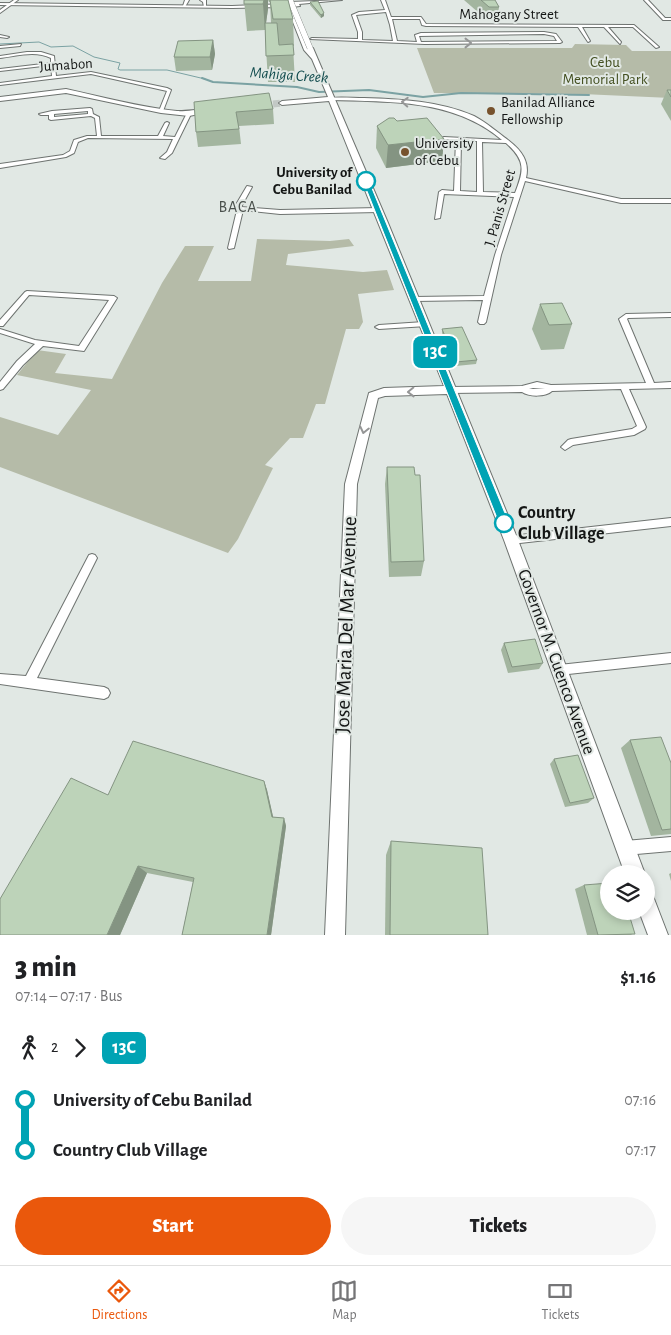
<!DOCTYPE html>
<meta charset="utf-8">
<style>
body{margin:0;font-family:"Alegreya Sans",sans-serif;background:#f6f6f6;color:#202124;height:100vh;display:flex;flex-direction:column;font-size:19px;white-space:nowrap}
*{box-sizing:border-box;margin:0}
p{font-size:16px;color:#757577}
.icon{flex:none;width:28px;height:28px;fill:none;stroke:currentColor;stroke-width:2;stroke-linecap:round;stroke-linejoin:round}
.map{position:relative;height:935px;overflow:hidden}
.sheet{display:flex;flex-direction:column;background:#fff;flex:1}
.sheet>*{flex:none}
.badge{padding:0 10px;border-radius:8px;font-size:18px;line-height:32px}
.controls{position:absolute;left:600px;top:865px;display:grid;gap:10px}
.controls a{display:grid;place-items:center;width:55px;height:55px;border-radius:50%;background:#fff;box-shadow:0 2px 8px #0003;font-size:25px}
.map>.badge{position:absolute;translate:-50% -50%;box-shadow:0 0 0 2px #fff}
.legs{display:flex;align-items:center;gap:8px;height:55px;padding:0 15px;font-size:16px}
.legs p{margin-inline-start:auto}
.headline{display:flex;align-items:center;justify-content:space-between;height:85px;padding:0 15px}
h1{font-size:28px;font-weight:800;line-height:38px}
.cta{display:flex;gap:10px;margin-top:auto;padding:10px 15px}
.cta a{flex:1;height:58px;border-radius:30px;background:#ea580c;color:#fff;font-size:20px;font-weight:800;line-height:58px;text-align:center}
.cta a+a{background:#f6f6f6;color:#202124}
ul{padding:0 15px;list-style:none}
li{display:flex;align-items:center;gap:18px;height:50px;font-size:19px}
li i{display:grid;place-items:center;width:8px;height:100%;margin:0 6px;background:currentColor}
li i::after{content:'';width:12px;height:12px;margin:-6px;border:4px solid;border-radius:50%;background:#fff}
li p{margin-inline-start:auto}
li:first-child i{background:linear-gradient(#0000 50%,currentColor 0)}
li:last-child i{background:linear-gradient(currentColor 50%,#0000 0)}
.tabs{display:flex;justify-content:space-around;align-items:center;height:70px;border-top:1px solid #e0e0e0;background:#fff;font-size:14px;color:#757577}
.tabs a{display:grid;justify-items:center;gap:2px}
.tabs .active{color:#ea580c}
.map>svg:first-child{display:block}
.green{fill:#b5bba8}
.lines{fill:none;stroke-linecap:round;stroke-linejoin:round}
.stream-far1{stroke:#7ba2a3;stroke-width:1}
.stream{stroke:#7ba2a3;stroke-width:2}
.secondary-tunnel{stroke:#c2c8c5;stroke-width:7;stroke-dasharray:7 3;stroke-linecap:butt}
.street-casing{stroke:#6e7370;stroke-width:2}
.secondary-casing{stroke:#6e7370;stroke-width:2}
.street{fill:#fff;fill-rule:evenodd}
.secondary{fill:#fff;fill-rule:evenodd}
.secondary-bridge-casing{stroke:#6e7370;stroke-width:6;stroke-linecap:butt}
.secondary-bridge{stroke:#fff;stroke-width:5.5}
.wall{fill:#a3b59f}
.shaded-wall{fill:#849482}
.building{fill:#bdd3b9;stroke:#849482}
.oneway{stroke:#959696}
.line-1{fill:#00a3b4;stroke:#fff}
.poi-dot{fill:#77522d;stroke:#e1e8e4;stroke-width:2}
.stop-1-dot{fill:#fff;stroke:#00a3b4;stroke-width:2.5}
.labels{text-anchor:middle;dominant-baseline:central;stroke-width:4;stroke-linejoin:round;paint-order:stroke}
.far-street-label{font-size:15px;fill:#141615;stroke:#e1e8e4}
.far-park-label{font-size:15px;fill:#434f20;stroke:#e1e8e4}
.far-poi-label{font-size:15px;fill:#141615;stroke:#e1e8e4;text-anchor:start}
.far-stop-label{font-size:15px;font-weight:bold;fill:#141615;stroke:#e1e8e4;text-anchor:end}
.far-water-label{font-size:16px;font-style:italic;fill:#124c4e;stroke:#e1e8e4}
.far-neighbourhood-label{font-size:16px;letter-spacing:1px;fill:#4a504c;stroke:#e1e8e4}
.stop-label{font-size:18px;font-weight:bold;fill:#141615;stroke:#e1e8e4;text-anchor:start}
.street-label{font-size:18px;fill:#141615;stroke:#e1e8e4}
.near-street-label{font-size:21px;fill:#141615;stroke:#e1e8e4}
</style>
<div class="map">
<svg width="671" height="935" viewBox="0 0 671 935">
<rect width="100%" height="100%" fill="#e1e8e4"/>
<!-- green -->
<g class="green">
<polygon points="575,44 626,45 632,51 671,51 671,98 582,94 434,93 417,48 572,48"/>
<polygon points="257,239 330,241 349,239 354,246 288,254 286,265 363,272 387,270 394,290 358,294 363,322 359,329 346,329 325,404 316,404 303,438 290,438 265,465 273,468 238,539 228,553 0,467 0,417 58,435 91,390 17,375 37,350 66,354 55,373 112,379 162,283 185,246 214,246 198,281 251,281"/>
</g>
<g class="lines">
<!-- stream-far1 -->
<polyline class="stream-far1" points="0,44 39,42 51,47 73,46 94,57 120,63 118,69 120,70 167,70 205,79"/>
<!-- stream -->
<polyline class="stream" points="202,78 213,82 297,87 319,92 369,90 423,97 461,93 589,95"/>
<!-- secondary-tunnel -->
<polyline class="secondary-tunnel" points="273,104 282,103"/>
<defs>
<g id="street">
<polygon points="14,0 18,0 0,13 0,10"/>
<polygon points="185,0 189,0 185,7 183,6"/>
<polygon points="200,0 206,0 206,7 204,7 203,2"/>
<path d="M381,0H385L391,17H421L426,24L634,25L659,47L656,48L633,27H608L621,42L620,44L604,27H582L590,41L588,42L578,27L426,26L422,25L420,19H392L397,41L417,42L415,35L421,33L544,32L556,34L562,42L560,43L425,44L310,39L312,38L358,39V32L352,15L359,12L385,10ZM386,12L390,25L393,41L362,40V32L356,15ZM544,34L554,36L557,41L421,42L419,36Z"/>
<polygon points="644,0 648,0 665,18 671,18 671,20 663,20"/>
<polygon points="0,35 9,37 7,38 0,37"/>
<polygon points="21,44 20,46 0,48 0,46"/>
<path d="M27,52H41L54,56L56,76L91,72L167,88L171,90L163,111L161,112L159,111L167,91L91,74L0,85V83L52,76L51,65L0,71V69L51,63V58C35,50 17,56 0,58V56Z"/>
<path d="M329,98C341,97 353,98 364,98C400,99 440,101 474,116C487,123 497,132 508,140C521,150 530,161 526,178L621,199H671V203H621L525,181L501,255L486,322L484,324H480L478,322L483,300L414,301L411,299L414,297L484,296L495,255L514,197L444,194L440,218L435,219L439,192L442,190L454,191L456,140L444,139L442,138L444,137L502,140C454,99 391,102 331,100ZM461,141H477V192L460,191ZM482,142L506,143C526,161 524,170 515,193L483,192Z"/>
<path d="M90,108L92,109L93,114L99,117L101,136H158L165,123L167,122L169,123L163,136L175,137L187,113L191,114L172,153L165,159L160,158L167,152L173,139L88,138L78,142L74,153L66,157L0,168V164L63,155L70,151L74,140L87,136H97L95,118L91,116L51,120L49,119V115H41L39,114L52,111ZM88,111V114L54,117V114Z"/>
<polygon points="247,186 252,187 241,207 280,210 379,208 382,210 379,212 280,214 243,210 234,248 229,249 228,248 237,210 234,208"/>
<polygon points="27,291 114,296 117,298 84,351 43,346 23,365 3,389 0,390 0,382 17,361 35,344 0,333 0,329 35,340 79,346 109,300 29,295 3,326 0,326 0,320 25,292"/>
<path d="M671,313V317L628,318L627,319L654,383L671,382V388L629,389L646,427L645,429L634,435L573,445L565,450L561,447L568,440L571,439L632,429L637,426L621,389L552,391C546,397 529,397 522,392L450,393L446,390L450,387L522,386L537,382L551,385L646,383L619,319L626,314ZM533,388L545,389H529Z"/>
<polygon points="424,322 427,322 427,326 379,329 375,327 379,325"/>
<polygon points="671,518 671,526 511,544 508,543 506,540 508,537 511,536"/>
<polygon points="92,554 95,555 97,558 37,678 104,687 108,689 110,693 108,697 104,699 0,684 0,674 26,676 89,555"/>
<polygon points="671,653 671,663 559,675 555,674 553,670 555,666 559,665"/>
<polygon points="671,837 671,851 625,855 620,853 618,848 620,843 625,841"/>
</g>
<g id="secondary">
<polygon points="285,0 290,2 342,0 299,4 300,6 292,7 308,47 313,48 388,223 518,540 645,874 625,874 504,540 447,394 385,396 378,398 357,484 345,935 325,935 345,484 369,393 384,388 444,386 329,101 282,105 279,103 282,101 328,97 312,59 304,50 287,7 232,8 0,5 0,3 232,6 286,4"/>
<path d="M66,89C103,97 139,107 177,111C186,112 209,107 214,111L189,116L161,113L66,93L0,101V97Z"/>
<polygon points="646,893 653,896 668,935 648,935 639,911 646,911"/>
</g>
</defs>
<!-- street casing -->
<use href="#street" class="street-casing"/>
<!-- secondary casing -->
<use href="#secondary" class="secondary-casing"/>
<!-- street -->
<use href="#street" class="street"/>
<!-- secondary -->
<use href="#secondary" class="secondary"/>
<defs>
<polyline id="secondary-bridge" points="290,0 310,48"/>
</defs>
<!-- secondary-bridge casing -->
<use href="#secondary-bridge" class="secondary-bridge-casing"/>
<!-- secondary-bridge -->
<use href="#secondary-bridge" class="secondary-bridge"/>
</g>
<!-- wall -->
<g class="wall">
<polygon points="244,0 268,0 268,9 266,23 271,23 270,2 269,2 268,0 288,0 293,19 294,46 293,46 295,82 268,82 265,30 247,31"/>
<polygon points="464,0 495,0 499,7 497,20 487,20"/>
<polygon points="310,2 324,16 321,18 310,5"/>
<polygon points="213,40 215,54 212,70 176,71 174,57"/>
<polygon points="667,90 671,90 671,121 661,104"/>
<polygon points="194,102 273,109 274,124 239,126 241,144 198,147 196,132"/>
<polygon points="397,121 444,139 442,161 386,168 376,148 377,126"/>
<polygon points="540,304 572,324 564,349 541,350 532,329"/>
<polygon points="442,329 477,360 476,364 456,366 442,333"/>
<polygon points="387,467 424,561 421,576 389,577 385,484"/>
<polygon points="504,643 543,663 539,669 508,673 501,650"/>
<polygon points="630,740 671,763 671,834 651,836 621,748"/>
<polygon points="554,759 594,798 588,803 565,807 550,764"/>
<polygon points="264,781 267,790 273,817 284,818 286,826 271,935 182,935 193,882 147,873 120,935 108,795"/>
<polygon points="391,841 488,935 385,935 386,855"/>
<polygon points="671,873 671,881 669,874"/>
<polygon points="584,885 632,935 587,935 575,889"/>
</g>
<!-- shaded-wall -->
<g class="shaded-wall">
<polygon points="264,0 268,0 268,9 265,30 263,4"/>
<polygon points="324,13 324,16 321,18 321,15"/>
<polygon points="213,40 215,54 212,70 210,57"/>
<polygon points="444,139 442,161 386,168 388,145"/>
<polygon points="264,781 267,790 275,825 272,817"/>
<polygon points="284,818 286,826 271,935 267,935"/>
<polygon points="138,866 147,873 120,935 107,935"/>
</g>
<!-- building -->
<g class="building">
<polygon points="244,0 264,0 263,4 244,4"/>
<polygon points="270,0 288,0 293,19 273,19"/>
<polygon points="481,0 495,0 499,7 489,7"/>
<polygon points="318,1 324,13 321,15 310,2"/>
<polygon points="265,23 277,23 279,45 293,44 294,55 266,56"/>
<polygon points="213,40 210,57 174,57 178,41"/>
<polygon points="667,90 671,90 671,97"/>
<polygon points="269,93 273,109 236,112 239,129 196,132 194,102"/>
<polygon points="389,118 394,118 397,121 427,118 444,139 388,145 377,126"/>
<polygon points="562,303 572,324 549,325 540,304"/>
<polygon points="462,327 477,360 456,362 442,329"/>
<polygon points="387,467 414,467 415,475 420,475 424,561 391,562"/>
<polygon points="535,639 543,663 512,667 504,643"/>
<polygon points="661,737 671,763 671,829 662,830 630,740"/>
<polygon points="133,741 264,781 272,817 284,818 267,935 182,935 194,878 138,866 107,935 0,935 0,899 71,778 108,795"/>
<polygon points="578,755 594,798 570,803 554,759"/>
<polygon points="391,841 482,848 488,935 390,935"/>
<polygon points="609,883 609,911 628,911 635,934 598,935 584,885"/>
</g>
<!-- one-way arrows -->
<defs><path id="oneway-chevron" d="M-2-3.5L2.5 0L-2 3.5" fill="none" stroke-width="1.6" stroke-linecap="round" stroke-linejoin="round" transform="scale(1.25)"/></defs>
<g class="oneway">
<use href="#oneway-chevron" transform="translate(468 43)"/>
<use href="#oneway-chevron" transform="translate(405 102) rotate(-177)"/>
<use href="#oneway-chevron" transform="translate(411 392) rotate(179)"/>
<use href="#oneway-chevron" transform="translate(364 430) rotate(103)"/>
</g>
<!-- line-1 -->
<polygon class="line-1" points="366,179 369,181 509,523 508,526 500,526 499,523 363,181"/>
<!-- markers -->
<g class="poi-dot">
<circle cx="491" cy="111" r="5"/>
<circle cx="405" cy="152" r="5"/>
</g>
<g class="stop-1-dot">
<circle cx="366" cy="181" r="9"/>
<circle cx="504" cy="523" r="9"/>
</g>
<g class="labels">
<!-- far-street labels -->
<g class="far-street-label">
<text x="509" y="14">Mahogany Street</text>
<text transform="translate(66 65) rotate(-4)">Jumabon</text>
<text transform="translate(500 208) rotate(-74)">J. Panis Street</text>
</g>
<!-- far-park labels -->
<g class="far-park-label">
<text x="605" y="62">Cebu<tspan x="605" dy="17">Memorial Park</tspan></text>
</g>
<!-- far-poi labels -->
<g class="far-poi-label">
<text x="501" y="102">Banilad Alliance<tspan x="501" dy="17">Fellowship</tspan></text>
<text x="415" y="143">University<tspan x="415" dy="17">of Cebu</tspan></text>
</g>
<!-- far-stop labels -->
<g class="far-stop-label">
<text x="352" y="172">University of<tspan x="352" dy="17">Cebu Banilad</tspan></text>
</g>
<!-- far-water labels -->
<g class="far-water-label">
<text transform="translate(289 75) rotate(4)">Mahiga Creek</text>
</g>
<!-- far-neighbourhood labels -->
<g class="far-neighbourhood-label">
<text x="238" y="207">BACA</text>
</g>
<!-- stop labels -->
<g class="stop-label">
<text x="518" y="513">Country<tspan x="518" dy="21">Club Village</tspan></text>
</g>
<!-- street labels -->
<g class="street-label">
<text transform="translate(556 662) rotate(70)">Governor M. Cuenco Avenue</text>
</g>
<!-- near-street labels -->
<g class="near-street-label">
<text transform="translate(346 625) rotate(-88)">Jose Maria Del Mar Avenue</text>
</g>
</g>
</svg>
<div class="controls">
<a><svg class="icon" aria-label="layers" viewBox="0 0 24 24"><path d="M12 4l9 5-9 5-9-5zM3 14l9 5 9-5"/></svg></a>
</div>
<b class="badge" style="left:435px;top:352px;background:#00a3b4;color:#fff">13C</b>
</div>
<section class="sheet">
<div class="headline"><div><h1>3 min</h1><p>07:14 – 07:17 · Bus</p></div><b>$1.16</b></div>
<div class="legs"><svg class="icon" aria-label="walk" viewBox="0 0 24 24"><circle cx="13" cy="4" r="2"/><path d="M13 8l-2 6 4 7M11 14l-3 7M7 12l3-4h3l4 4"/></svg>2<svg class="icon" aria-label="forward" viewBox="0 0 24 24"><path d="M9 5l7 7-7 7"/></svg><b class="badge" style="background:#00a3b4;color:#fff">13C</b></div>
<ul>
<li><i style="color:#00a3b4"></i><b>University of Cebu Banilad</b><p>07:16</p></li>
<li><i style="color:#00a3b4"></i><b>Country Club Village</b><p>07:17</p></li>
</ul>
<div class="cta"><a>Start</a><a>Tickets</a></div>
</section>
<nav class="tabs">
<a class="active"><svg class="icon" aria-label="directions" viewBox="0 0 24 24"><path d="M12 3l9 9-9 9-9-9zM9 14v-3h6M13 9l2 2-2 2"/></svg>Directions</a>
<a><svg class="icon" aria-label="map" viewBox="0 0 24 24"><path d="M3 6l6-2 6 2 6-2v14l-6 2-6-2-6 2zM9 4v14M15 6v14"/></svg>Map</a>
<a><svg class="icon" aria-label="tickets" viewBox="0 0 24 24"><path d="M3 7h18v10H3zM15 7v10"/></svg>Tickets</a>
</nav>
